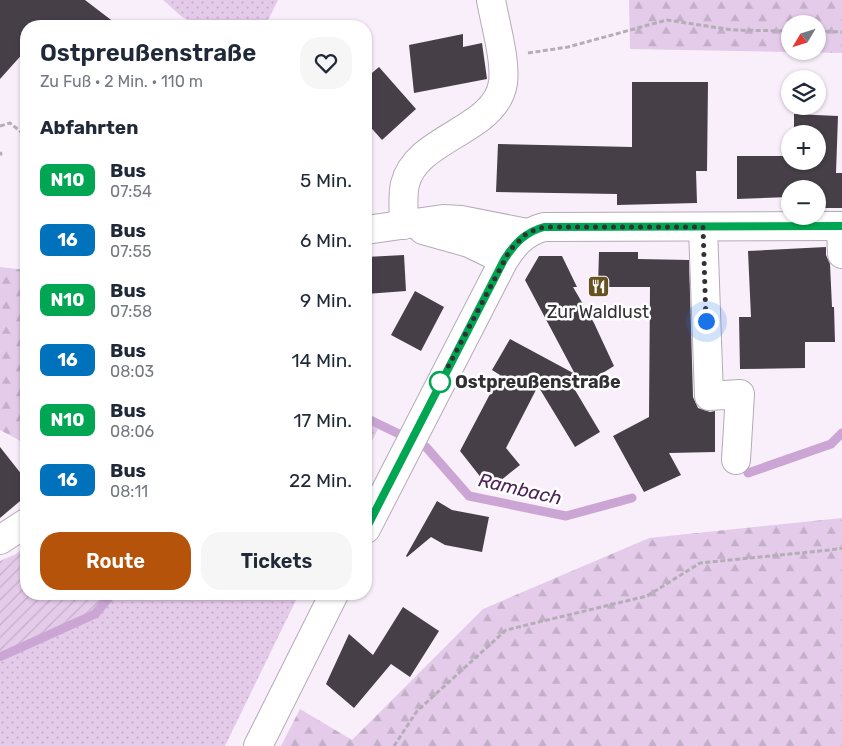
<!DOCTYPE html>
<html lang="de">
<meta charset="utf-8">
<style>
body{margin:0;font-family:Rubik,sans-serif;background:#f6f6f7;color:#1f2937;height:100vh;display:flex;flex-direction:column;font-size:19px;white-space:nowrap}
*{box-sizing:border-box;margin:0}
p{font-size:16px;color:#747a83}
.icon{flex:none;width:28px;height:28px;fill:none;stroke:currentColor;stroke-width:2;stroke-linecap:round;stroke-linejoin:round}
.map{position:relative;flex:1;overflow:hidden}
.drawer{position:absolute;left:20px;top:20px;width:352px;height:580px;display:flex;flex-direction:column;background:#fff;border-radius:20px;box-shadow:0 1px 4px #0004}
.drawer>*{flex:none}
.badge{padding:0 10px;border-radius:8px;font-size:18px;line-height:32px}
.needle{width:32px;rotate:232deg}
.fabs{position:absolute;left:781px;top:15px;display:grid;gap:10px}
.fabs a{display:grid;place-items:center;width:45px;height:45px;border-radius:50%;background:#fff;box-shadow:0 1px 4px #0004;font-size:25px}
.you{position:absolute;width:25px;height:25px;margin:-12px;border:4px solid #fff;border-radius:50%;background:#1a73e8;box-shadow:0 0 0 8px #1a73e833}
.map>.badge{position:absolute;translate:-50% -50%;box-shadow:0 0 0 2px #fff}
h2{padding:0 20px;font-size:19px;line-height:45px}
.round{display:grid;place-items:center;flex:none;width:52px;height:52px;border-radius:20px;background:#f6f6f7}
.head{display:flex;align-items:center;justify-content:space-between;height:85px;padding:0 20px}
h1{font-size:24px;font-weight:600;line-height:38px}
.primary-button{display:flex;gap:10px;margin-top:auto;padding:10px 20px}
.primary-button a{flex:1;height:58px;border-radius:20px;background:#b45309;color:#fff;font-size:20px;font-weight:600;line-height:58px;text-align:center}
.primary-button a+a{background:#f6f6f7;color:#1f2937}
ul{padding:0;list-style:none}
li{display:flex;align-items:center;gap:15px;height:60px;padding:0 20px}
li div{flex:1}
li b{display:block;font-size:19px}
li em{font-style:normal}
li .badge{min-width:55px;font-weight:700;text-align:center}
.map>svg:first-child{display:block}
.grass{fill:url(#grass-dots)}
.forest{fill:url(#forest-firs);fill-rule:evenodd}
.garden{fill:url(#garden-furrows)}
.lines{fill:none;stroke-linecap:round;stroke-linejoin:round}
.stream{stroke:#cba6d4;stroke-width:9}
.building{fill:#463f48}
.minor-casing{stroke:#b4abb6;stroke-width:30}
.major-casing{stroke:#b4abb6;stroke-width:30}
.path{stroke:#b5aeb7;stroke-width:3;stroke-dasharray:5 2.5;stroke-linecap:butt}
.minor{stroke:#fff;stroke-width:28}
.major{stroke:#fff;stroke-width:28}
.line-casing{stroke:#fff;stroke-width:11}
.line{stroke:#00a651;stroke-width:8}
.walk{stroke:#333034;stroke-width:5;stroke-dasharray:0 9}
.stop-dot{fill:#fff;stroke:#00a651;stroke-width:2.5}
.labels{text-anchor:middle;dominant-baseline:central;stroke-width:5;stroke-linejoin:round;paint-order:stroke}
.poi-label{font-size:18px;fill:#333034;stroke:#fff}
.stop-label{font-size:18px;font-weight:bold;fill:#333034;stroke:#fff;text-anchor:start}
.water-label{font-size:19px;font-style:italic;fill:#4f225a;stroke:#fff}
</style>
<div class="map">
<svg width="842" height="746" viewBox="0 0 842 746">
<defs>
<pattern id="grass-dots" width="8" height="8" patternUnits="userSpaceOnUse" patternTransform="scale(1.25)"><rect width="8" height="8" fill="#e4cbea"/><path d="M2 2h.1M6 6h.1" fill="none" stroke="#c4afc9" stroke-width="1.8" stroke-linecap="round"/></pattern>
<pattern id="forest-firs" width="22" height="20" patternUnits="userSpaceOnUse" patternTransform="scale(1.25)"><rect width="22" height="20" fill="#e4cbea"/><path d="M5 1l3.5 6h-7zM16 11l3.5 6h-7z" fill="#c4afc9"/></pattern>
<pattern id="garden-furrows" width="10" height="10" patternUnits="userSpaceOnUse" patternTransform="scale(1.25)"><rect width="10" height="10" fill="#e4cbea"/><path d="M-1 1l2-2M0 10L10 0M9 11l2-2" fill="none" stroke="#c4afc9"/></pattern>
</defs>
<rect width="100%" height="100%" fill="#f9effb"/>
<!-- grass -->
<g class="grass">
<polygon points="163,0 278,0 265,26 199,26 182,17"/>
<polygon points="366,423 378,429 366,453"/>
<polygon points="115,594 299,594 225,746 0,746 0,662 98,615"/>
</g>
<!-- forest -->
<g class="forest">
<path d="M629,0H842V53L630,49ZM790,24H818V51H790Z"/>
<polygon points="0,267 26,270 26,444 0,430"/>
<polygon points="842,518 842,746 281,746 300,709 352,740 483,609 649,538"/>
</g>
<!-- garden -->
<polygon class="garden" points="26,545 26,594 109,594 94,612 0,657 0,561 16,554"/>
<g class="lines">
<!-- stream -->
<g class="stream">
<polyline points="366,418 426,447 469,496 566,516 632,498"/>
<polyline points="748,473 831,444 842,433"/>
<polyline points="0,657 95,614 112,594"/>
</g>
</g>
<!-- building -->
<g class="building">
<polygon points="0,0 85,0 119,26 26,26 26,50 0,79"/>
<polygon points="463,34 463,47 482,43 487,79 414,93 409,45"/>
<polygon points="379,67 416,109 382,140 366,122 366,78"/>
<polygon points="632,82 708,82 707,171 696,171 697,203 617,205 617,194 496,192 498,144 632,147"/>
<polygon points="794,114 838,116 836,173 842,173 842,208 818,208 818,189 790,189 790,197 737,199 737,156 790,156 790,161 818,161 818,134 794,134"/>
<polygon points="826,247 826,255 830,264 832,307 834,307 835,342 805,342 805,368 740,369 739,317 751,317 748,251"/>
<polygon points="599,252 638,252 638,259 689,260 693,397 698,408 710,412 715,411 715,452 669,453 681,475 644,492 613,436 649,417 650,287 598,287"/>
<polygon points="404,255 406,291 366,294 366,257"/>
<polygon points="539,256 562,256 577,287 573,287 594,323 614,366 575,390 600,432 575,447 538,386 506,448 520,465 490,489 460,451 500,375 492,370 510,339 575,374 525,280"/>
<polygon points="415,291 444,307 421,351 391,335"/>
<polygon points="0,447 26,480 26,496 0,518"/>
<polygon points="437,501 452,510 489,517 482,552 445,545 431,537 407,557 406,556"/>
<polygon points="403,607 439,631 410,677 391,664 354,708 326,684 349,634 373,655"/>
</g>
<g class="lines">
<defs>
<g id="minor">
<path d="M404,225C404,212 402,197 405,184C417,136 495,132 503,83C506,60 495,23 491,0"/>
<polyline points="841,226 842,254"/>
<polyline points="703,227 709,396 740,394 736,460"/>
<polyline points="366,230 443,219 461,220 527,233"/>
<polyline points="423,230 469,243 504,260"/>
<polyline points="0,540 26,523"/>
</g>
<g id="major">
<path d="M366,529L504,260C514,244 525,232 544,227L842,226"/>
<polyline points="258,746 334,594"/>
</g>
</defs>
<!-- minor casing -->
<use href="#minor" class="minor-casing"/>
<!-- major casing -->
<use href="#major" class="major-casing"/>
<!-- path -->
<g class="path">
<polyline points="818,31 842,32"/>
<polyline points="528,53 568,47 667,20 733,30 790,31"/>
<polyline points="0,126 10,123 26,136"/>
<polyline points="0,152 1,154 0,155"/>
<polyline points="394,746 417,711 506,630 647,596 700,563 830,550 842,548"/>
</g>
<!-- minor -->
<use href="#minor" class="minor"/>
<!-- major -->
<use href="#major" class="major"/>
</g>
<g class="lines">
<defs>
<path id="line" d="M366,529L504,260C514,244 525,232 544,227L842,226"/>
</defs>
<!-- line casing -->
<use href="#line" class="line-casing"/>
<!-- line -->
<use href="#line" class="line"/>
<!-- walk -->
<polyline class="walk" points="440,382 510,250 527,233 544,227 703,227 706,321"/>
</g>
<!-- icons -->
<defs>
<symbol id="restaurant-square" viewBox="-11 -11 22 22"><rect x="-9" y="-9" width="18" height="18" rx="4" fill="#675221" stroke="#fff"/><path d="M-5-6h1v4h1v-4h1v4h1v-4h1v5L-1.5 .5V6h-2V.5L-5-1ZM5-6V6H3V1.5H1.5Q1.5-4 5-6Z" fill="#fff"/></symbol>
</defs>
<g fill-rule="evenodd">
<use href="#restaurant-square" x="586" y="274" width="25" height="25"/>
</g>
<!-- markers -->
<circle class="stop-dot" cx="440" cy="382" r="10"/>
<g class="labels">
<!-- poi labels -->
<g class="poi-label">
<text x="598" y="312">Zur Waldlust</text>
</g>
<!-- stop labels -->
<g class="stop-label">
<text x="455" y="382">Ostpreußenstraße</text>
</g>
<!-- water labels -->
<g class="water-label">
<text transform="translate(520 489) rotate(13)">Rambach</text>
</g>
</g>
</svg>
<div class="fabs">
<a><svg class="needle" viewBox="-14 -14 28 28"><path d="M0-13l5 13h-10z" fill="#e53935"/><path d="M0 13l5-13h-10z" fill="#747a83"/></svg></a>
<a><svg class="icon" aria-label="layers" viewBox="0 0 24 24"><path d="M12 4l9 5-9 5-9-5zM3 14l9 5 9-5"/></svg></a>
<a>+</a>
<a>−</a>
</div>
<div class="you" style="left:706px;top:321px"></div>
<section class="drawer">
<div class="head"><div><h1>Ostpreußenstraße</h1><p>Zu Fuß · 2 Min. · 110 m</p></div><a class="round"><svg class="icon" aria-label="heart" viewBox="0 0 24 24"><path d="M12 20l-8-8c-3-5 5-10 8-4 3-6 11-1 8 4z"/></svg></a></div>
<h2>Abfahrten</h2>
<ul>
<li><span class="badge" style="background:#00a651;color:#fff">N10</span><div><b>Bus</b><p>07:54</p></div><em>5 Min.</em></li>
<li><span class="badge" style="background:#0072bc;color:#fff">16</span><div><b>Bus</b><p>07:55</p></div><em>6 Min.</em></li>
<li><span class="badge" style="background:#00a651;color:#fff">N10</span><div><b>Bus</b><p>07:58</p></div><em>9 Min.</em></li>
<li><span class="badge" style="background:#0072bc;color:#fff">16</span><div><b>Bus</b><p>08:03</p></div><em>14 Min.</em></li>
<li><span class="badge" style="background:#00a651;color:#fff">N10</span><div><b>Bus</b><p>08:06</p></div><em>17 Min.</em></li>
<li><span class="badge" style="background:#0072bc;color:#fff">16</span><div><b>Bus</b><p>08:11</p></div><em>22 Min.</em></li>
</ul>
<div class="primary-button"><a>Route</a><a>Tickets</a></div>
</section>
</div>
